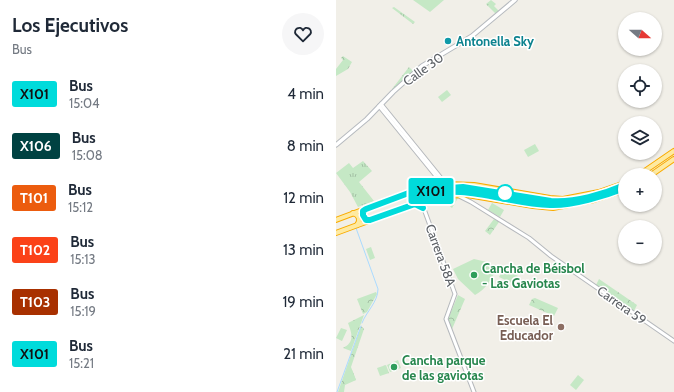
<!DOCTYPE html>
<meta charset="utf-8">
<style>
body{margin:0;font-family:Cabin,sans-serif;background:#f6f6f7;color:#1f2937;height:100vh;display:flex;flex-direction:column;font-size:15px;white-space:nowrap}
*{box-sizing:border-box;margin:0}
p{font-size:13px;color:#747a83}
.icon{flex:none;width:22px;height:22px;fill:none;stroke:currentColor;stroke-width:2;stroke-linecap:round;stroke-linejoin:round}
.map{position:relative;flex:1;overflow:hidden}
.sheet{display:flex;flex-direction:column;background:#fff;width:336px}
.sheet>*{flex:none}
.badge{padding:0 8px;border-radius:3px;font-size:14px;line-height:26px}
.needle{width:26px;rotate:111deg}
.controls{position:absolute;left:282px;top:12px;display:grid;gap:8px}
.controls a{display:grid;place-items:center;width:44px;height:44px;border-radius:50%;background:#fff;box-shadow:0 1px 3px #0004;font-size:20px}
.map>.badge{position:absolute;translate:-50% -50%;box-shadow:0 0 0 2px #fff}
.round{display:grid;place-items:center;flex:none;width:42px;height:42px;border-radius:21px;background:#f6f6f7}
.head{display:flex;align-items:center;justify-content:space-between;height:68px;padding:0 12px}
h1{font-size:19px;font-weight:700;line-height:30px}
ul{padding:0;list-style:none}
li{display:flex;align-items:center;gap:12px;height:52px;padding:0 12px}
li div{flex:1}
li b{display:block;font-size:15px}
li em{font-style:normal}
li .badge{min-width:44px;font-weight:700;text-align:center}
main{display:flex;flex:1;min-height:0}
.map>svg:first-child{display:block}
.grass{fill:url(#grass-tufts)}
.park{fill:url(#park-crowns)}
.pitch{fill:#c5e8c5}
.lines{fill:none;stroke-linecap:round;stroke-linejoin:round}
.stream{stroke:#aadaff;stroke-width:1}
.tertiary-casing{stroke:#b5b8bc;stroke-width:5}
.secondary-casing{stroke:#b6babf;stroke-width:5.5}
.trunk-casing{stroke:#f9ab00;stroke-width:6}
.tertiary{stroke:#fff;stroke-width:3}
.secondary{stroke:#fff;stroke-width:3.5}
.trunk{stroke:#feeaa1;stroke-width:4}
.line-casing{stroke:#fff;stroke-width:9}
.line{stroke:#00dbdb;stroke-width:6}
.culture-dot{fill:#0f9aa8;stroke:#fff;stroke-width:1.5}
.stop-dot{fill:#fff;stroke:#00dbdb;stroke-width:2}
.leisure-dot{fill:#2e9e5b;stroke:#fff;stroke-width:1.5}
.education-dot{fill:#8d6e63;stroke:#fff;stroke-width:1.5}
.labels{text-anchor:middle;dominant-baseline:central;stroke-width:3;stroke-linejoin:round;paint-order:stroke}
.culture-label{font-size:13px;font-weight:bold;fill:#0d838f;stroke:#fff;text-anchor:start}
.street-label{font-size:13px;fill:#5f6368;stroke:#fff}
.leisure-label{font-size:13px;font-weight:bold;fill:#27864d;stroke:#fff;text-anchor:start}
.education-label{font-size:13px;font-weight:bold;fill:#785e54;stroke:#fff;text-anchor:end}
</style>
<main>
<section class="sheet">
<div class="head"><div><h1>Los Ejecutivos</h1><p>Bus</p></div><a class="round"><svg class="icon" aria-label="heart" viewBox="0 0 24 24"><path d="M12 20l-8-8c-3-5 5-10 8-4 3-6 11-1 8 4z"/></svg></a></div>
<ul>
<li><span class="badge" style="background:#00dbdb;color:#111">X101</span><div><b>Bus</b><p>15:04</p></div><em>4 min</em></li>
<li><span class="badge" style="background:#004242;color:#fff">X106</span><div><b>Bus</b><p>15:08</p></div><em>8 min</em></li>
<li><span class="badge" style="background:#ec5c0e;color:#fff">T101</span><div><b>Bus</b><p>15:12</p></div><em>12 min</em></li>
<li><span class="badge" style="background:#fb4218;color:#fff">T102</span><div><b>Bus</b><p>15:13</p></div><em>13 min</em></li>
<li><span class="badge" style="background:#a83000;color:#fff">T103</span><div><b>Bus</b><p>15:19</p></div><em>19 min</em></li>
<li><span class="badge" style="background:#00dbdb;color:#111">X101</span><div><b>Bus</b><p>15:21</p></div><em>21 min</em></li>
</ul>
</section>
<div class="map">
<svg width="338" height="392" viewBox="0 0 338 392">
<defs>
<pattern id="grass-tufts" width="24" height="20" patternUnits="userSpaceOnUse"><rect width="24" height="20" fill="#c5e8c5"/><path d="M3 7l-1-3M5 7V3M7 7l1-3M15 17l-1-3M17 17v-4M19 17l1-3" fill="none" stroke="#a3c0a4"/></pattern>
<pattern id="park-crowns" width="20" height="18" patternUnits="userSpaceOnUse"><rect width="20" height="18" fill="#c5e8c5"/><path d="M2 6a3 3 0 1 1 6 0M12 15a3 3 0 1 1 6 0" fill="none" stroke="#a3c0a4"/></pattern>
</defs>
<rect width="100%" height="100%" fill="#f1efe8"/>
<!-- grass -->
<g class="grass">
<polygon points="155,0 160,4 158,6 163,11 160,14 150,4"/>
<polygon points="58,7 79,22 77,24 56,8"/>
<polygon points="27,161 36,171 23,182 38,201 22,207 14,192 0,173 13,163 17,168"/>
<polygon points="77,192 80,195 28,214 32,210"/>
<path d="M176,195L226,203C209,205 193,202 176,199Z"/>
<polygon points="81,198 82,200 35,219 30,218"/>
</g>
<!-- park -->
<g class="park">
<polygon points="7,56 16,62 12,69 0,76 0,69 7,60 5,58"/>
<polygon points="73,67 77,71 57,90 56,89"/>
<polygon points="120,196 122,198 116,208 107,200 107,197"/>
<polygon points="158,219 163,222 154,235 149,231"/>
<polygon points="263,279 301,305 298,311 260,285"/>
<polygon points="40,292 41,294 31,312 27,314 21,299"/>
<polygon points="122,295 129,299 116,329 112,319"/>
<polygon points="199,298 222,308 218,316 193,305 196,299"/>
<path d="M28,315L15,351L7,348C19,342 16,334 12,323Z"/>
<polygon points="25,326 28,329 15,367 20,380 9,385 8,392 2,392"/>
<polygon points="50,365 53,373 44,376 41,368"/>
</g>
<!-- pitch -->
<g class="pitch">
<polygon points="77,0 108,0 94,12"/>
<polygon points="111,90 115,95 106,102 102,97"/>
<polygon points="199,144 203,151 192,157 188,150"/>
<polygon points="156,203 168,210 164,217 152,210"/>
<polygon points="35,247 39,258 34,260 30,249"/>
<path d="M138,259L151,262L160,269C156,279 149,290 139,295L122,279L117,269Z"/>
<polygon points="168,269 182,276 178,284 163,277"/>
<polygon points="5,328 11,330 6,341 0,338"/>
<polygon points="62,360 65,368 54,372 51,365"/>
<polygon points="16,370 20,380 13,382 10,373"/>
<polygon points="242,375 248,380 240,390 234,385"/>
</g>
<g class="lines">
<!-- stream -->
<g class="stream">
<path d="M20,228L42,289C42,302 30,312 26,323"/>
<polyline points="1,392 25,326"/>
</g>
<defs>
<g id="tertiary">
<polyline points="45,104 105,178 112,183"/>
<polyline points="43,106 104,181 103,185"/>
<polyline points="77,191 84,198 119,294 110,319 138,392"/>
<polyline points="123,196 135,202 193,238 215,256 338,341"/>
</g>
<polyline id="secondary" points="0,145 31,119 57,92 86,66 136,36 179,0"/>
<g id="trunk">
<polyline points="303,175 338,151"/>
<polyline points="315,175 338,159"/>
<polyline points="87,208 91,199"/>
<path d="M29,210C25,215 27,220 33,220"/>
<path d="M17,213C23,215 25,220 21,225"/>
<polyline points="0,220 77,191 110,184 138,185 214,198 227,199 263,192 289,183"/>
<polyline points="0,233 100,196 131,195 197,206 217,208 258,200 289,190"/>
</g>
</defs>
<!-- tertiary casing -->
<use href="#tertiary" class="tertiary-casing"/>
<!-- secondary casing -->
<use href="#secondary" class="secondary-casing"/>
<!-- trunk casing -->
<use href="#trunk" class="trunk-casing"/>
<!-- tertiary -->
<use href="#tertiary" class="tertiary"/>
<!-- secondary -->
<use href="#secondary" class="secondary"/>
<!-- trunk -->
<use href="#trunk" class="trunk"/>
</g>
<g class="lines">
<defs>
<path id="line" d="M289,185C268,194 238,203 215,201L127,187L101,189L82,195L78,191L30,209L27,211V215L30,220H34L79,204L87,208L83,197C128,182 169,204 214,205C236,206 269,196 289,188"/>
</defs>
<!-- line casing -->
<use href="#line" class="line-casing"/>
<!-- line -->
<use href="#line" class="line"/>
</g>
<!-- markers -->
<circle class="culture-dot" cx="112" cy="41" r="4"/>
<circle class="stop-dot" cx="169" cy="193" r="8"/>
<g class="leisure-dot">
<circle cx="138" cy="275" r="4"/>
<circle cx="58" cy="367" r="4"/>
</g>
<circle class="education-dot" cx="225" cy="327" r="4"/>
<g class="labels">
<!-- culture labels -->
<g class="culture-label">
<text x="120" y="41">Antonella Sky</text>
</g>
<!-- street labels -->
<g class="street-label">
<text transform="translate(87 69) rotate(-36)">Calle 30</text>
<text transform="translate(105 255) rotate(70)">Carrera 58A</text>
<text transform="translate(286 305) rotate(35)">Carrera 59</text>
</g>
<!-- leisure labels -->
<g class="leisure-label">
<text x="146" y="268">Cancha de Béisbol<tspan x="146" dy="15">- Las Gaviotas</tspan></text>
<text x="66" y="360">Cancha parque<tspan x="66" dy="15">de las gaviotas</tspan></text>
</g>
<!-- education labels -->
<g class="education-label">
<text x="217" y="320">Escuela El<tspan x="217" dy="15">Educador</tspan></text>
</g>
</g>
</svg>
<div class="controls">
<a><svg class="needle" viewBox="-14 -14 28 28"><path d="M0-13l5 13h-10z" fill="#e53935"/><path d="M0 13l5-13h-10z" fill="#747a83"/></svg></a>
<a><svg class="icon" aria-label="locate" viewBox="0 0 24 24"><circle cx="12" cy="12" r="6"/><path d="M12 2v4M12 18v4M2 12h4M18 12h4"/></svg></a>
<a><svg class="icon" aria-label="layers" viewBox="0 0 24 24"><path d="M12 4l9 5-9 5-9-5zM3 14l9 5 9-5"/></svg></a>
<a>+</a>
<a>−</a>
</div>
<b class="badge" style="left:95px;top:191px;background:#00dbdb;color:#111">X101</b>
</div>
</main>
